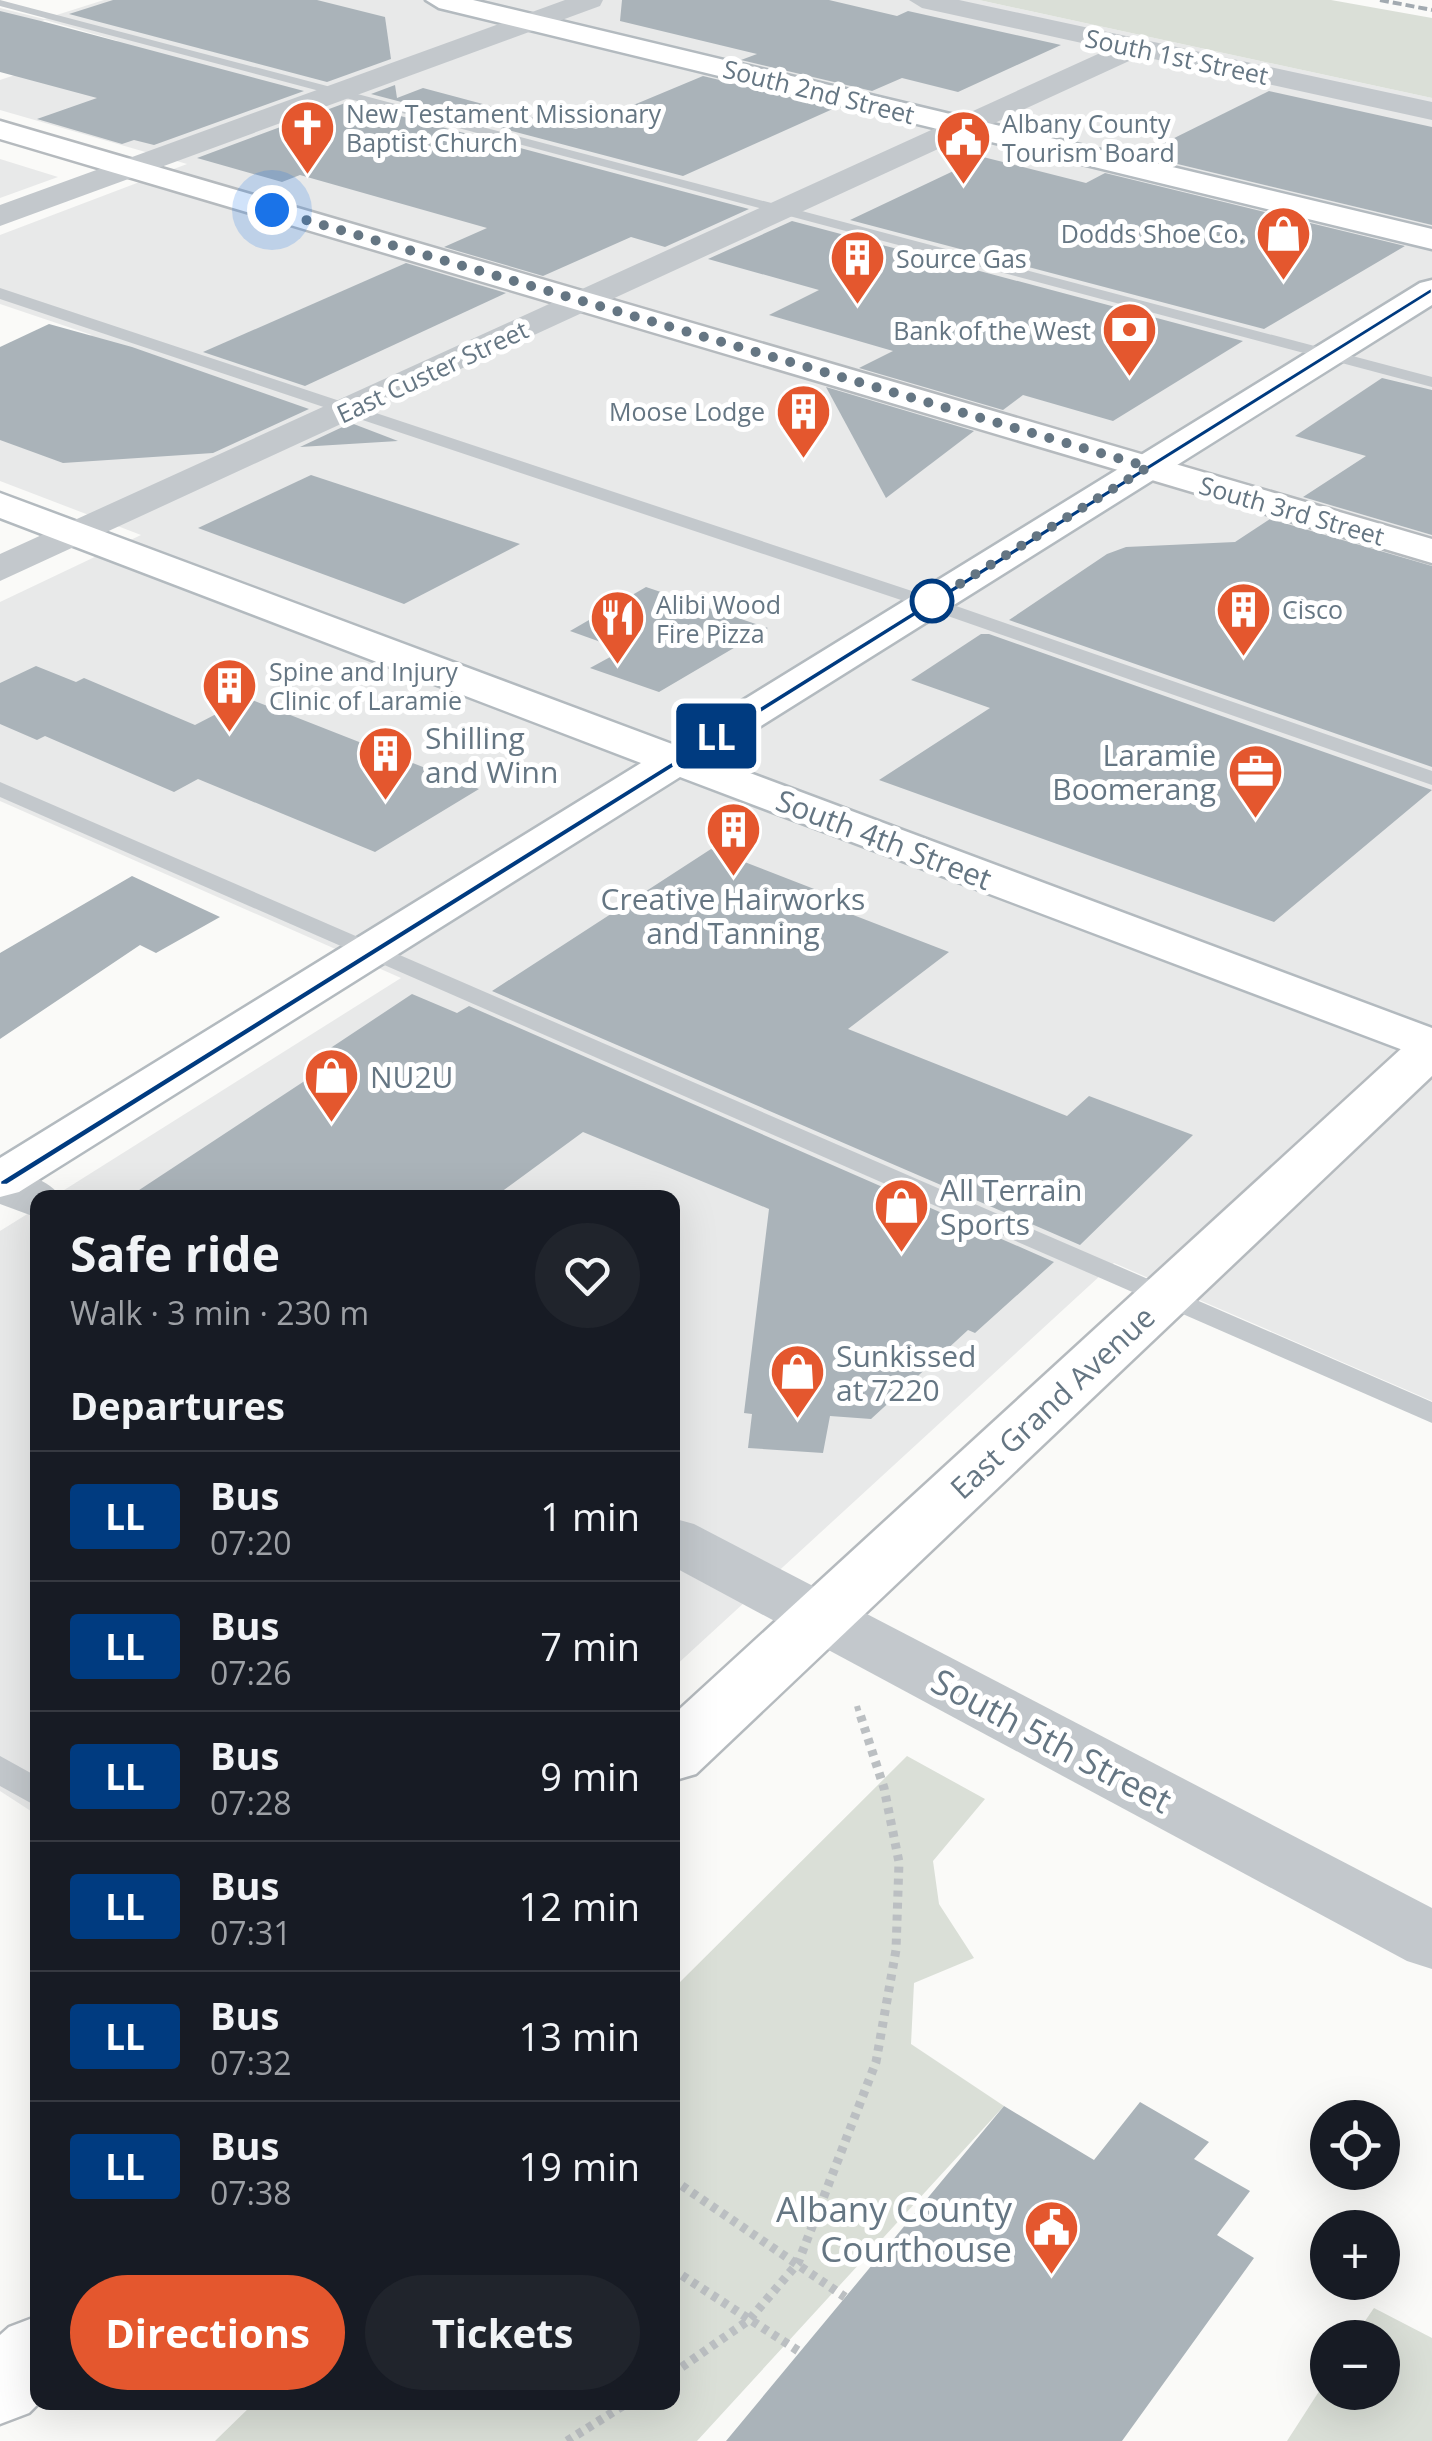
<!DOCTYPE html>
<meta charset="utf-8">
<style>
body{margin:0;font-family:"Open Sans",sans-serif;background:#20242c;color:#f1f3f6;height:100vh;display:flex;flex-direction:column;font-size:38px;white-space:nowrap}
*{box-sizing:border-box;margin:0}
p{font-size:32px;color:#9ea1a6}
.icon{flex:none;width:55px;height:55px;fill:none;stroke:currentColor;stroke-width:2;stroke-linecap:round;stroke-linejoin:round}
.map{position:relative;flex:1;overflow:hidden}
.panel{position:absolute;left:30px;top:1190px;width:650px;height:1220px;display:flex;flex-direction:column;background:#171b24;border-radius:20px;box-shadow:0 10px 40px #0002}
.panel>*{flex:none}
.badge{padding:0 20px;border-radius:8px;font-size:35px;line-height:65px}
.fabs{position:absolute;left:1310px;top:2100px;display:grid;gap:20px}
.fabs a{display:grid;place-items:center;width:90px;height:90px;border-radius:50%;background:#171b24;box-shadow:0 10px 40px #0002;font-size:50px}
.you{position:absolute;width:50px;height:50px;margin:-25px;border:8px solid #fff;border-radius:50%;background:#1a73e8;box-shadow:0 0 0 15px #1a73e833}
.map>.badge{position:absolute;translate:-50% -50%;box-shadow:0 0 0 5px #fff}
h2{padding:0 40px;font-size:38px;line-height:90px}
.round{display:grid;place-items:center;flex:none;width:105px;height:105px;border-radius:52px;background:#20242c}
.summary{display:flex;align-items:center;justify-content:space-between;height:170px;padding:0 40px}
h1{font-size:48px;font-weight:700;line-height:75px}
.primary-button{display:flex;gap:20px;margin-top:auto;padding:20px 40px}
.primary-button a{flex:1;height:115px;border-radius:60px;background:#e4572e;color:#fff;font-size:40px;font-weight:700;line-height:115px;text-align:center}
.primary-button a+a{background:#20242c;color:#f1f3f6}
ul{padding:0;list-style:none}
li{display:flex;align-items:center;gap:30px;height:130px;padding:0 40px;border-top:2px solid #363941}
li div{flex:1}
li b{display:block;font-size:38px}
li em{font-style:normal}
li .badge{min-width:110px;font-weight:700;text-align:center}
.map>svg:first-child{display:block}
.built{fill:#e8e9e9}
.green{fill:#dadfd7}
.building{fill:#aab3b9}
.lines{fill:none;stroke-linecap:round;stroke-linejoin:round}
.secondary-casing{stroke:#b3babf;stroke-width:5}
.primary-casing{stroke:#b5babe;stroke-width:5}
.path-far1{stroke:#bbbfc2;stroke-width:6;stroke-dasharray:5 5;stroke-linecap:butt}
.path{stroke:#bbbfc2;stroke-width:9;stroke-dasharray:6 6;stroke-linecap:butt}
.lane{fill:#c3c8cc;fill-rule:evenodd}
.street{fill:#c3c8cc;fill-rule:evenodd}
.secondary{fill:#fff;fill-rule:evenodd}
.primary{fill:#fff;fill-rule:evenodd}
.rail{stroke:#a2aab0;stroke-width:4;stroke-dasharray:9 4;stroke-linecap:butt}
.line{fill:#003b80;stroke:#fff;stroke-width:2.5}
.walk{stroke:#657683;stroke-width:10;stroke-dasharray:0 18}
.stop-dot{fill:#fff;stroke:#003b80;stroke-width:5}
.labels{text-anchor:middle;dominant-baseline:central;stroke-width:10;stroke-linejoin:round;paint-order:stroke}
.far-street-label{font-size:25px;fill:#657683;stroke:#fff}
.far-poi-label{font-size:25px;fill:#657683;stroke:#fff;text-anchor:start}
.poi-label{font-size:30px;fill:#657683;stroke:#fff;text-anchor:start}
.street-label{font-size:30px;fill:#657683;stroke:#fff}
.near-street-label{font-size:35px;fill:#657683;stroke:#fff}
.near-poi-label{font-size:35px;fill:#657683;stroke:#fff;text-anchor:end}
</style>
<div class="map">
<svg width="1432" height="2441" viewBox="0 0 1432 2441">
<rect width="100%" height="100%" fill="#fafaf8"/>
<!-- built -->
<g class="built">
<polygon points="104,0 979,0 1432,98 1432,1401 1114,1263 673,1668 672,1198 53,1197 401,978 0,801 0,602 141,535 0,481 0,372 92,335 0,304 0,235 187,164 0,110 0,80 118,41 45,20 0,35 0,8 44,19"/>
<polygon points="0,159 58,177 0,198"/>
<polygon points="37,1208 37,1815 0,1791 0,1231"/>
</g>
<!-- green -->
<g class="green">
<polygon points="979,0 1331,0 1432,18 1432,98"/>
<polygon points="907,1756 985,1799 933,1861 939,1904 974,1958 914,1983 911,2044 1004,2106 697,2441 215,2441 254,2403 672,2402 673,1989"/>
<polygon points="1374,2308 1432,2338 1432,2441 1287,2441 1327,2379 1328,2392 1382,2392 1382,2338 1354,2337"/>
</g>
<!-- building -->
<g class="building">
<polygon points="113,0 317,0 385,17 391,59 327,82 69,14"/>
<polygon points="622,0 829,0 897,16 908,11 1061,45 958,92 902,78 872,91 741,60 757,54 620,21"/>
<polygon points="0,11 45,22 304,91 154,145 134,140 122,144 37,119 97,98 0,72"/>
<polygon points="703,76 835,108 683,176 371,94 395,85 397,98 423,88 576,129"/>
<polygon points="1269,91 1432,127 1432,225 1140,155"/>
<polygon points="348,102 749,209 665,247 631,237 543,276 444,247 487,228 300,175 282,182 197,158"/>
<polygon points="983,157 1086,183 1105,173 1405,246 1264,329 850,220"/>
<polygon points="792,221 1243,341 1113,421 1023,395 1003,410 859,368 893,351 769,315 819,290 708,259"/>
<polygon points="406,263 506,293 305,386 203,352"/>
<polygon points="49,324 132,347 309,409 213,453 63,463 0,440 0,347"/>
<polygon points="1382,378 1432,390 1432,535 1303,497 1366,456 1295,436"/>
<polygon points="826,387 974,431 886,498"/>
<polygon points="351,423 398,441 300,447"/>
<polygon points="311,475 520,544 404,604 198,528"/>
<polygon points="1270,519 1432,566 1432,767 1009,620 1107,554 1126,547 1235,542"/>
<polygon points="646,587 768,628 659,692 590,668 623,650 570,631"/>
<polygon points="981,634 989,634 1432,790 1274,922 879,780 990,708 911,680"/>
<polygon points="36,666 76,682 84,678 195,725 247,698 479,789 375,852 198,779 174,792 45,736 37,740 0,724 0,683"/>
<polygon points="711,849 840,899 830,906 949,952 848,1029 1067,1116 1089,1096 1193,1135 1080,1245 492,991"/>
<polygon points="132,876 220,917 156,953 140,945 0,1039 0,953"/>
<polygon points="412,994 457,1013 469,1006 1054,1262 975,1333 968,1330 871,1419 830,1416 823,1453 748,1448 752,1414 744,1413 769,1209 583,1132 493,1198 127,1198 344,1055 329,1049"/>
<polygon points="1140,2102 1209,2142 1194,2159 1250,2191 1217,2235 1254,2258 1122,2441 726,2441 1004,2106 1094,2160"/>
</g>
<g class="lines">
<defs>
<g id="secondary">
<polygon points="426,0 473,0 1432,229 1432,249 439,8"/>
<polygon points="1432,280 1432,305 710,758 1432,1028 1432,1061 680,777 19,1192 0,1197 0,1158 641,763 0,518 0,493 672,744 1420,283"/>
</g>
<g id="primary">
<polygon points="0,121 1432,539 1432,563 0,139"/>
<polygon points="1432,1033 1432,1076 696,1774 672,1781 672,1716 1414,1037"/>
<polygon points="38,2316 40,2402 29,2413 0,2424 0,2335 9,2327"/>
</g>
</defs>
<!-- secondary casing -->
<use href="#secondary" class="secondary-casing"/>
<!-- primary casing -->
<use href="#primary" class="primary-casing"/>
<!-- path-far1 -->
<polyline class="path-far1" points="857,1706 859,1713"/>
<!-- path -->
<g class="path">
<polyline points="672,2179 845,2297"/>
<polyline points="672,2269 800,2352"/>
<polyline points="672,2374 749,2320 798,2263 876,2062 896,1950 899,1862 884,1788 859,1711"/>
<polyline points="567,2441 629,2402"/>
</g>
<!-- lane -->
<g class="lane">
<polygon points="0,0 1432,377 1432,387 0,6"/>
<polygon points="0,288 936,599 1432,771 1432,785 922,607 0,299"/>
<polygon points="0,782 1432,1402 1432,1423 0,797"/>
<polygon points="0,1756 38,1777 38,1807 0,1786"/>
</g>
<!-- street -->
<g class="street">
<polygon points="565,0 603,0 600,6 0,226 0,205"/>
<polygon points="909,0 959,0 1432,102 1432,120 1140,56 0,581 0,554 1109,49 922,8"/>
<path d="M0,1166C20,1171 50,1180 62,1198H38V1218L0,1204Z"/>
<polygon points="672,1518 694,1524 1432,1908 1432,1969 1407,1961 672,1566"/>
</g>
<!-- secondary -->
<use href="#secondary" class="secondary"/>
<!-- primary -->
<use href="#primary" class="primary"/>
<!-- rail -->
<polyline class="rail" points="1380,0 1432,10"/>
</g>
<!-- line -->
<polygon class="line" points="1432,287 1432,293 7,1185 0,1185 0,1181"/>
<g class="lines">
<!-- walk -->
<polyline class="walk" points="272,210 1148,467 929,603 932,601"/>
</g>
<!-- icons -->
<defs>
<symbol id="church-pin" viewBox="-11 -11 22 30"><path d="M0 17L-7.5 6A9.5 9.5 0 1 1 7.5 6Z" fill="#e4572e" stroke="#fff"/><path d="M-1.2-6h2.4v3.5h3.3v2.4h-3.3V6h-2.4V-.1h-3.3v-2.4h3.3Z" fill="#fff"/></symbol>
<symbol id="civic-pin" viewBox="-11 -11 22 30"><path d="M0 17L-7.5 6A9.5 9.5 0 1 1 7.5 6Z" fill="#e4572e" stroke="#fff"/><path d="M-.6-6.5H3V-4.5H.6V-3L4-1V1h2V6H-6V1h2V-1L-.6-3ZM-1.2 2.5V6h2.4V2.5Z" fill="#fff"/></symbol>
<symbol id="shop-pin" viewBox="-11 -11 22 30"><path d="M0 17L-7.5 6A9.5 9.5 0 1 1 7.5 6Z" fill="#e4572e" stroke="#fff"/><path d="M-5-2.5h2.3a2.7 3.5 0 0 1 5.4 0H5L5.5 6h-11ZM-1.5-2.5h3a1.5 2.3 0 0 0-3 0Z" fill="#fff"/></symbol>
<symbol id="building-pin" viewBox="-11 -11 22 30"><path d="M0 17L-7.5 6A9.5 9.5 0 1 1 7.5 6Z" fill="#e4572e" stroke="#fff"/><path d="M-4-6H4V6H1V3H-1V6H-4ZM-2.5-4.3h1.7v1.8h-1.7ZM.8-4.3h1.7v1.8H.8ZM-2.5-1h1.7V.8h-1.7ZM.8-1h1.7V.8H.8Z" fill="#fff"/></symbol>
<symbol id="bank-pin" viewBox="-11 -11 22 30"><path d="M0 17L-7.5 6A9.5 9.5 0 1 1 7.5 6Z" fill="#e4572e" stroke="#fff"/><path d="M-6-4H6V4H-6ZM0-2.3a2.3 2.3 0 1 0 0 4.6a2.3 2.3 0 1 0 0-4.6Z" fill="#fff"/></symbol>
<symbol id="restaurant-pin" viewBox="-11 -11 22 30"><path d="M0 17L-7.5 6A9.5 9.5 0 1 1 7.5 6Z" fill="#e4572e" stroke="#fff"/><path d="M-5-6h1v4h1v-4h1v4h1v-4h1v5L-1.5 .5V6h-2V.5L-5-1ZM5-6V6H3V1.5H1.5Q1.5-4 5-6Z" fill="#fff"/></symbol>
<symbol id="office-pin" viewBox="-11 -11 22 30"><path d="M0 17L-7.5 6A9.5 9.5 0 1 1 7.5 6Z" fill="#e4572e" stroke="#fff"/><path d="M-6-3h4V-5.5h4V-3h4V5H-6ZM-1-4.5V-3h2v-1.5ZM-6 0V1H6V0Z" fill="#fff"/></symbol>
</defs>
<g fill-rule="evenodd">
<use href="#church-pin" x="276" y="96" width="63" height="86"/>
<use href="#civic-pin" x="932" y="106" width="63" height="86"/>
<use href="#shop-pin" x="1252" y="202" width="63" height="86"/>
<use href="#building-pin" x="826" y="226" width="63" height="86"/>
<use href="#bank-pin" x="1098" y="298" width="63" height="86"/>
<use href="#building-pin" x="772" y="380" width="63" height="86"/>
<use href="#building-pin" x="1212" y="578" width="63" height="86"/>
<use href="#restaurant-pin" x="586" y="586" width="63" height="86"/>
<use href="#building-pin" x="198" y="654" width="63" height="86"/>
<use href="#building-pin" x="354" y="722" width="63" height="86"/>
<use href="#office-pin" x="1224" y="740" width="63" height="86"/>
<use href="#building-pin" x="702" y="798" width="63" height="86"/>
<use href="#shop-pin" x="300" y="1044" width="63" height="86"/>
<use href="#shop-pin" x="870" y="1174" width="63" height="86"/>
<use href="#shop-pin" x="766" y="1340" width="63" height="86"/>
<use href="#civic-pin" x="1020" y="2196" width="63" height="86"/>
</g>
<!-- markers -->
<circle class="stop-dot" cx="932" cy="601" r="20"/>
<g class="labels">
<!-- far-street labels -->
<g class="far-street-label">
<text transform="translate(1177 56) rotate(12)">South 1st Street</text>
<text transform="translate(819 91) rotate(14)">South 2nd Street</text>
<text transform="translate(432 371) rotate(-25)">East Custer Street</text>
<text transform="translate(1292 510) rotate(16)">South 3rd Street</text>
</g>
<!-- far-poi labels -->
<g class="far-poi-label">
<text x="346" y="113">New Testament Missionary<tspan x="346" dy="29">Baptist Church</tspan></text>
<text x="1002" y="123">Albany County<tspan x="1002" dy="29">Tourism Board</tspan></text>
<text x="1245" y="233" text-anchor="end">Dodds Shoe Co.</text>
<text x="896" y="258">Source Gas</text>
<text x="1091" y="330" text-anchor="end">Bank of the West</text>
<text x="765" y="411" text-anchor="end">Moose Lodge</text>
<text x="656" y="604">Alibi Wood<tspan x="656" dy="29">Fire Pizza</tspan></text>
<text x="1282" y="609">Cisco</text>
<text x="269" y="671">Spine and Injury<tspan x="269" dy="29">Clinic of Laramie</tspan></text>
</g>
<!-- poi labels -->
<g class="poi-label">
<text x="425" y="737">Shilling<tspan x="425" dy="34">and Winn</tspan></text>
<text x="1216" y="754" text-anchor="end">Laramie<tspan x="1216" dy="34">Boomerang</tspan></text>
<text x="733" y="898" text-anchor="middle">Creative Hairworks<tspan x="733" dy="34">and Tanning</tspan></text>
<text x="370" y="1076">NU2U</text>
<text x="940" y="1189">All Terrain<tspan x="940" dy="34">Sports</tspan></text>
<text x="836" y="1355">Sunkissed<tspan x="836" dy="34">at 7220</tspan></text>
</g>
<!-- street labels -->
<g class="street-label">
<text transform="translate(884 839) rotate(21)">South 4th Street</text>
<text transform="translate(1052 1402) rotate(-43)">East Grand Avenue</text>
</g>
<!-- near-street labels -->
<g class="near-street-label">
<text transform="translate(1052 1740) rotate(28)">South 5th Street</text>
</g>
<!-- near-poi labels -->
<g class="near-poi-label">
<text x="1012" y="2208">Albany County<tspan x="1012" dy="40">Courthouse</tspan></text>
</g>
</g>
</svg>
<div class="fabs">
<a><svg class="icon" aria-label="locate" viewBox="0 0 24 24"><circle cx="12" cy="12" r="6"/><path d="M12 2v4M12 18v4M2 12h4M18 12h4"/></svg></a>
<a>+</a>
<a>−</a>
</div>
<div class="you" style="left:272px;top:210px"></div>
<b class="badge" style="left:716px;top:736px;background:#003b80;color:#fff">LL</b>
<section class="panel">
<div class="summary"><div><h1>Safe ride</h1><p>Walk · 3 min · 230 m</p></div><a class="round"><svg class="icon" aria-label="heart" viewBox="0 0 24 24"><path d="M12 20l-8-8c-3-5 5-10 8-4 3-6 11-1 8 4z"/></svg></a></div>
<h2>Departures</h2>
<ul>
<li><span class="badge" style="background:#003b80;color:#fff">LL</span><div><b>Bus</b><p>07:20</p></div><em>1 min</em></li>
<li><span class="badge" style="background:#003b80;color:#fff">LL</span><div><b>Bus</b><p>07:26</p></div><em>7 min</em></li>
<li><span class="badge" style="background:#003b80;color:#fff">LL</span><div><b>Bus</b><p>07:28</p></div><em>9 min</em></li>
<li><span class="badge" style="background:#003b80;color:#fff">LL</span><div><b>Bus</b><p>07:31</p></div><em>12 min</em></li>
<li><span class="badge" style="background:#003b80;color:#fff">LL</span><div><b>Bus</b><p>07:32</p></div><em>13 min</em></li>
<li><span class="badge" style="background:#003b80;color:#fff">LL</span><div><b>Bus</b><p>07:38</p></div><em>19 min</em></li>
</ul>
<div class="primary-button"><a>Directions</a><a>Tickets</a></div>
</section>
</div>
